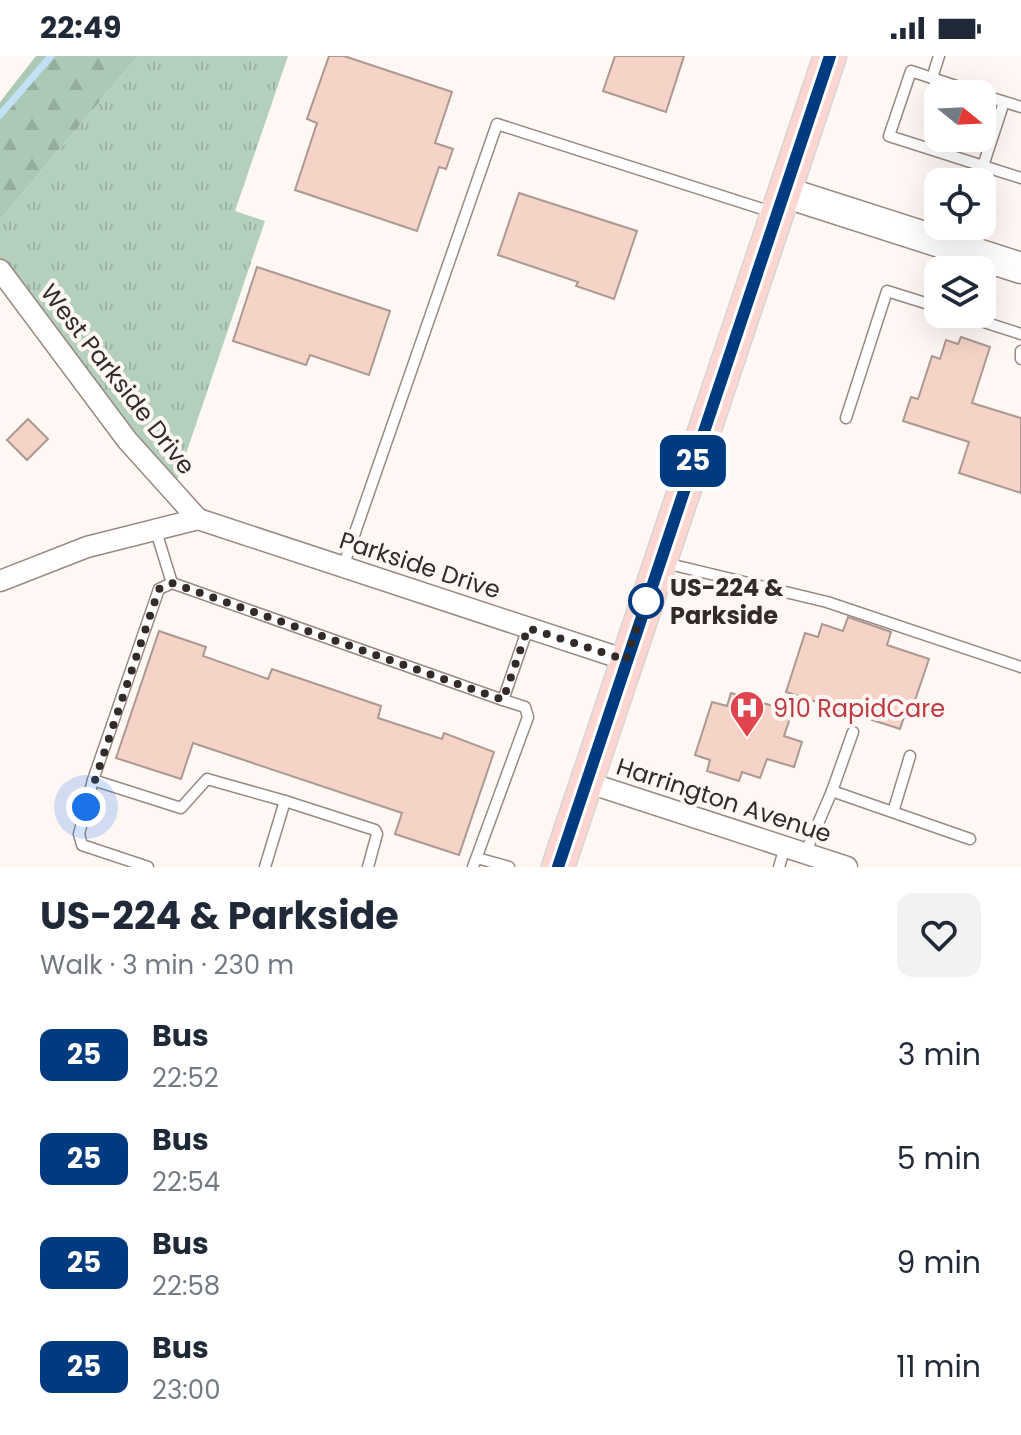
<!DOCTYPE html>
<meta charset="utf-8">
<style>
body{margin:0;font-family:Poppins,sans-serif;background:#f2f2f3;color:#1f2937;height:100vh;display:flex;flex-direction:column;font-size:30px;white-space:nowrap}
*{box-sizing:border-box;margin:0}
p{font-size:26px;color:#747a83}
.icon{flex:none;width:44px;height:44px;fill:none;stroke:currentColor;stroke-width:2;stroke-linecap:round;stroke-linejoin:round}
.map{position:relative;height:811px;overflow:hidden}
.side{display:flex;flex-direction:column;background:#fff;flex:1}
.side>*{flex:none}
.badge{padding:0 16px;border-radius:12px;font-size:28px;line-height:52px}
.needle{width:52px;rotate:108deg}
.tools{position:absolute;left:924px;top:24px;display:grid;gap:16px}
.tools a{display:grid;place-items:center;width:72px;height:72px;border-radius:16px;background:#fff;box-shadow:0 8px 32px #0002;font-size:40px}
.you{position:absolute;width:40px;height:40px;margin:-20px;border:6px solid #fff;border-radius:50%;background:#1a73e8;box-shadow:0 0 0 12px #1a73e833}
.map>.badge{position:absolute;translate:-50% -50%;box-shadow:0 0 0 4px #fff}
.round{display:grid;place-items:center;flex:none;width:84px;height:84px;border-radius:16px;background:#f2f2f3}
.headline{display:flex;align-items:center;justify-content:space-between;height:136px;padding:0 40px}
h1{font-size:38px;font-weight:700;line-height:60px}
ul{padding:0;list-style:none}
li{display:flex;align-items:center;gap:24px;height:104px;padding:0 40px}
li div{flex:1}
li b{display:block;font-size:30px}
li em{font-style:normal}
li .badge{min-width:88px;font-weight:700;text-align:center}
.status{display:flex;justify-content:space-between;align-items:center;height:56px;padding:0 40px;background:#fff;direction:ltr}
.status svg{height:22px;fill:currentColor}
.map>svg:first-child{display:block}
.grass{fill:url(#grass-tufts)}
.forest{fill:url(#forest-firs)}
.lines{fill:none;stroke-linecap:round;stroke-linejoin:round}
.stream{stroke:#c3e1f4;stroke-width:7}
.building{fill:#f5d3c6;stroke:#ab9992;stroke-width:2}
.lane-casing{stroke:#9a8982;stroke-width:13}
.street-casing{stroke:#9a8982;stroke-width:23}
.secondary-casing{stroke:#9a8982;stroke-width:33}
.primary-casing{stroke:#d6d5d4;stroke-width:35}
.lane{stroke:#fff;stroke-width:10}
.street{stroke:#fff;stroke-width:20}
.secondary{stroke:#fff;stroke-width:30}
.primary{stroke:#fdd5d1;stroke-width:32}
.line-casing{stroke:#fff;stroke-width:18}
.line{stroke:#003b80;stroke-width:12}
.walk{stroke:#322b28;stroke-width:8;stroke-dasharray:0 14.4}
.stop-dot{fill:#fff;stroke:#003b80;stroke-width:4}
.labels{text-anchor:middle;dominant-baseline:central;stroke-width:8;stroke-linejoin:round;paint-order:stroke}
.street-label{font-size:24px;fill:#322b28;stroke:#fff7f4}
.stop-label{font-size:24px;font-weight:bold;fill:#322b28;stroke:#fff7f4;text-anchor:start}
.health-label{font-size:24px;fill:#be3a42;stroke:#fff7f4;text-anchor:start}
</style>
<div class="status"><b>22:49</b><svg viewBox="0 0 49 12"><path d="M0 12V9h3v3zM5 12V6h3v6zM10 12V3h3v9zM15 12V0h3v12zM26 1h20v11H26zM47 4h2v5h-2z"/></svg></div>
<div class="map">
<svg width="1021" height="811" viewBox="0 0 1021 811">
<defs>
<pattern id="grass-tufts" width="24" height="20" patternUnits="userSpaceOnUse" patternTransform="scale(2)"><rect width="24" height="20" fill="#b4d0bd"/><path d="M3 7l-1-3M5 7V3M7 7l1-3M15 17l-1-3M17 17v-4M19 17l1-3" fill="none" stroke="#9bb3a2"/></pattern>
<pattern id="forest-firs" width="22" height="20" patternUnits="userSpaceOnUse" patternTransform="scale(2)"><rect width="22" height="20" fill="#acc9b6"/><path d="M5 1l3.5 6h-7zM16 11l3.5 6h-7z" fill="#94ad9c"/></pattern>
</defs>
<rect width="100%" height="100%" fill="#fff7f4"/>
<!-- grass -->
<polygon class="grass" points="138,0 288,0 235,155 265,165 173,436 0,214 0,164"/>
<!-- forest -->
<polygon class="forest" points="36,0 138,0 0,164 0,46"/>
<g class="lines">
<!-- stream -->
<polyline class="stream" points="0,59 51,0"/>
</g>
<!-- building -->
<g class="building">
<polygon points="329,0 344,0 452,36 435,87 453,93 446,113 439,111 417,175 295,134 317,67 307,63"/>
<polygon points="615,0 684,0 666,56 603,35"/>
<polygon points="519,137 637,175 614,243 576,230 578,226 498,199"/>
<polygon points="257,211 390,255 369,319 310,299 306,309 233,285"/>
<polygon points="961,281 990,291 972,347 1021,362 1021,437 959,417 969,386 903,365 911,341 918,343 932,300 940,303 946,284 958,288"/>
<polygon points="28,363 48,383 27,404 7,384"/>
<polygon points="848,561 891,576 887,589 929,603 909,662 904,661 900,673 786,636 805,577 818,581 822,568 843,575"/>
<polygon points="159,575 206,591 203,600 268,623 272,613 381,650 378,662 442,683 444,677 494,696 459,799 395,778 402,757 193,687 181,723 116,702"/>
<polygon points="731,637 792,656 784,680 802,686 794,711 767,703 760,722 742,716 739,725 707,715 710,704 695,699 712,646 727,650"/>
</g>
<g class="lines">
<defs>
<g id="lane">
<polyline points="932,22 939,0"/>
<polyline points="980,38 911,15 889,80 983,110 1004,46"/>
<polyline points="982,39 1021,51"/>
<polyline points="978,126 983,110 1021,122"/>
<polyline points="959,258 1021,278"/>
<polyline points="1021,295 1021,303"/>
<polyline points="846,362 887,235 938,251"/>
<polyline points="155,472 172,527"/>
<polyline points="665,507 827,546 1021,611"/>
<polyline points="343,511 497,68 775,157"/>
<polyline points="93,724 79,778 82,789 148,811"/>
<polyline points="832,735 853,676"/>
<polyline points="285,745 375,774 377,778 368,811"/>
<polyline points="893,756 910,700"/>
<polyline points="805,798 832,735 970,783"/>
<polyline points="477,802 509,811"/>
<polyline points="265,811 285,745 207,723 181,752 93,724 159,533 172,527 503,644"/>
<polyline points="473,811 528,661 525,651 503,644 528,572"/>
<polyline points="779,811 785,791"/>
</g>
<g id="street">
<polyline points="0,214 127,384 198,463"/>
<polyline points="198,463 626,604"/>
<polyline points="0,525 87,491 198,463"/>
<polyline points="586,726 847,811"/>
</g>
<polyline id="secondary" points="784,136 1021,212"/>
<polyline id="primary" points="558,811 830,0"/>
</defs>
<!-- lane casing -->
<use href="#lane" class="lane-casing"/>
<!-- street casing -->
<use href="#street" class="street-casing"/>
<!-- secondary casing -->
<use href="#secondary" class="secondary-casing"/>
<!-- primary casing -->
<use href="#primary" class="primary-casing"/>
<!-- lane -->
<use href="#lane" class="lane"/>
<!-- street -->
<use href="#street" class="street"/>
<!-- secondary -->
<use href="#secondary" class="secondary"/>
<!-- primary -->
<use href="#primary" class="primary"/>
</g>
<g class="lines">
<defs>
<polyline id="line" points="558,811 830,0"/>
</defs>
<!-- line casing -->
<use href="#line" class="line-casing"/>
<!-- line -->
<use href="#line" class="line"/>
<!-- walk -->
<polyline class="walk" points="86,751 159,533 172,527 503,644 528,572 626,604 649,535 646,545"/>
</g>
<!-- icons -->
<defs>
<symbol id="hospital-pin" viewBox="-11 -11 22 30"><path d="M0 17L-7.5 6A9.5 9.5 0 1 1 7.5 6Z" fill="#e0444e" stroke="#fff7f4"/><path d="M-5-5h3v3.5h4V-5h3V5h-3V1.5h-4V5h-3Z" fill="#fff"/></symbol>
</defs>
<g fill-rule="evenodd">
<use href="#hospital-pin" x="727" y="632" width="40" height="54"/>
</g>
<!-- markers -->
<circle class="stop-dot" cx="646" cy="545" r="16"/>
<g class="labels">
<!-- street labels -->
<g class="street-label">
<text transform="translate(118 323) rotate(52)">West Parkside Drive</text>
<text transform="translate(420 509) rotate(18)">Parkside Drive</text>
<text transform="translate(724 744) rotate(18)">Harrington Avenue</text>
</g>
<!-- stop labels -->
<g class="stop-label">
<text x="670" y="531">US-224 &amp;<tspan x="670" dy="28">Parkside</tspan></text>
</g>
<!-- health labels -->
<g class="health-label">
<text x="773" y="652">910 RapidCare</text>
</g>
</g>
</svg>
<div class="tools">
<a><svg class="needle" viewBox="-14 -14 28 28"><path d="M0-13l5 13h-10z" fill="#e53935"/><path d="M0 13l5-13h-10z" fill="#747a83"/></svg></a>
<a><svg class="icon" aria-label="locate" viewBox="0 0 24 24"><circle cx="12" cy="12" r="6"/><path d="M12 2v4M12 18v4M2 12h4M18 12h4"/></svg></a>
<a><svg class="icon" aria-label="layers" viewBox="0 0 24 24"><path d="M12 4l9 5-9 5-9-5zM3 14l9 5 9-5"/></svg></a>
</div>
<div class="you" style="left:86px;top:751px"></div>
<b class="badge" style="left:693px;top:405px;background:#003b80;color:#fff">25</b>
</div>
<section class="side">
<div class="headline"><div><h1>US-224 &amp; Parkside</h1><p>Walk · 3 min · 230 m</p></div><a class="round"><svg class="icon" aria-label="heart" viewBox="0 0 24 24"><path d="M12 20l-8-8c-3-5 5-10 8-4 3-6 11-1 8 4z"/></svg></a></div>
<ul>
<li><span class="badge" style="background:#003b80;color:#fff">25</span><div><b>Bus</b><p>22:52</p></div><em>3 min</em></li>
<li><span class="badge" style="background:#003b80;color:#fff">25</span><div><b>Bus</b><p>22:54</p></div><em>5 min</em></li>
<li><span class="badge" style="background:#003b80;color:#fff">25</span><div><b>Bus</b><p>22:58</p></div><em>9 min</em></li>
<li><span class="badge" style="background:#003b80;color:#fff">25</span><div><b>Bus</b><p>23:00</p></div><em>11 min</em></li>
</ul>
</section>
